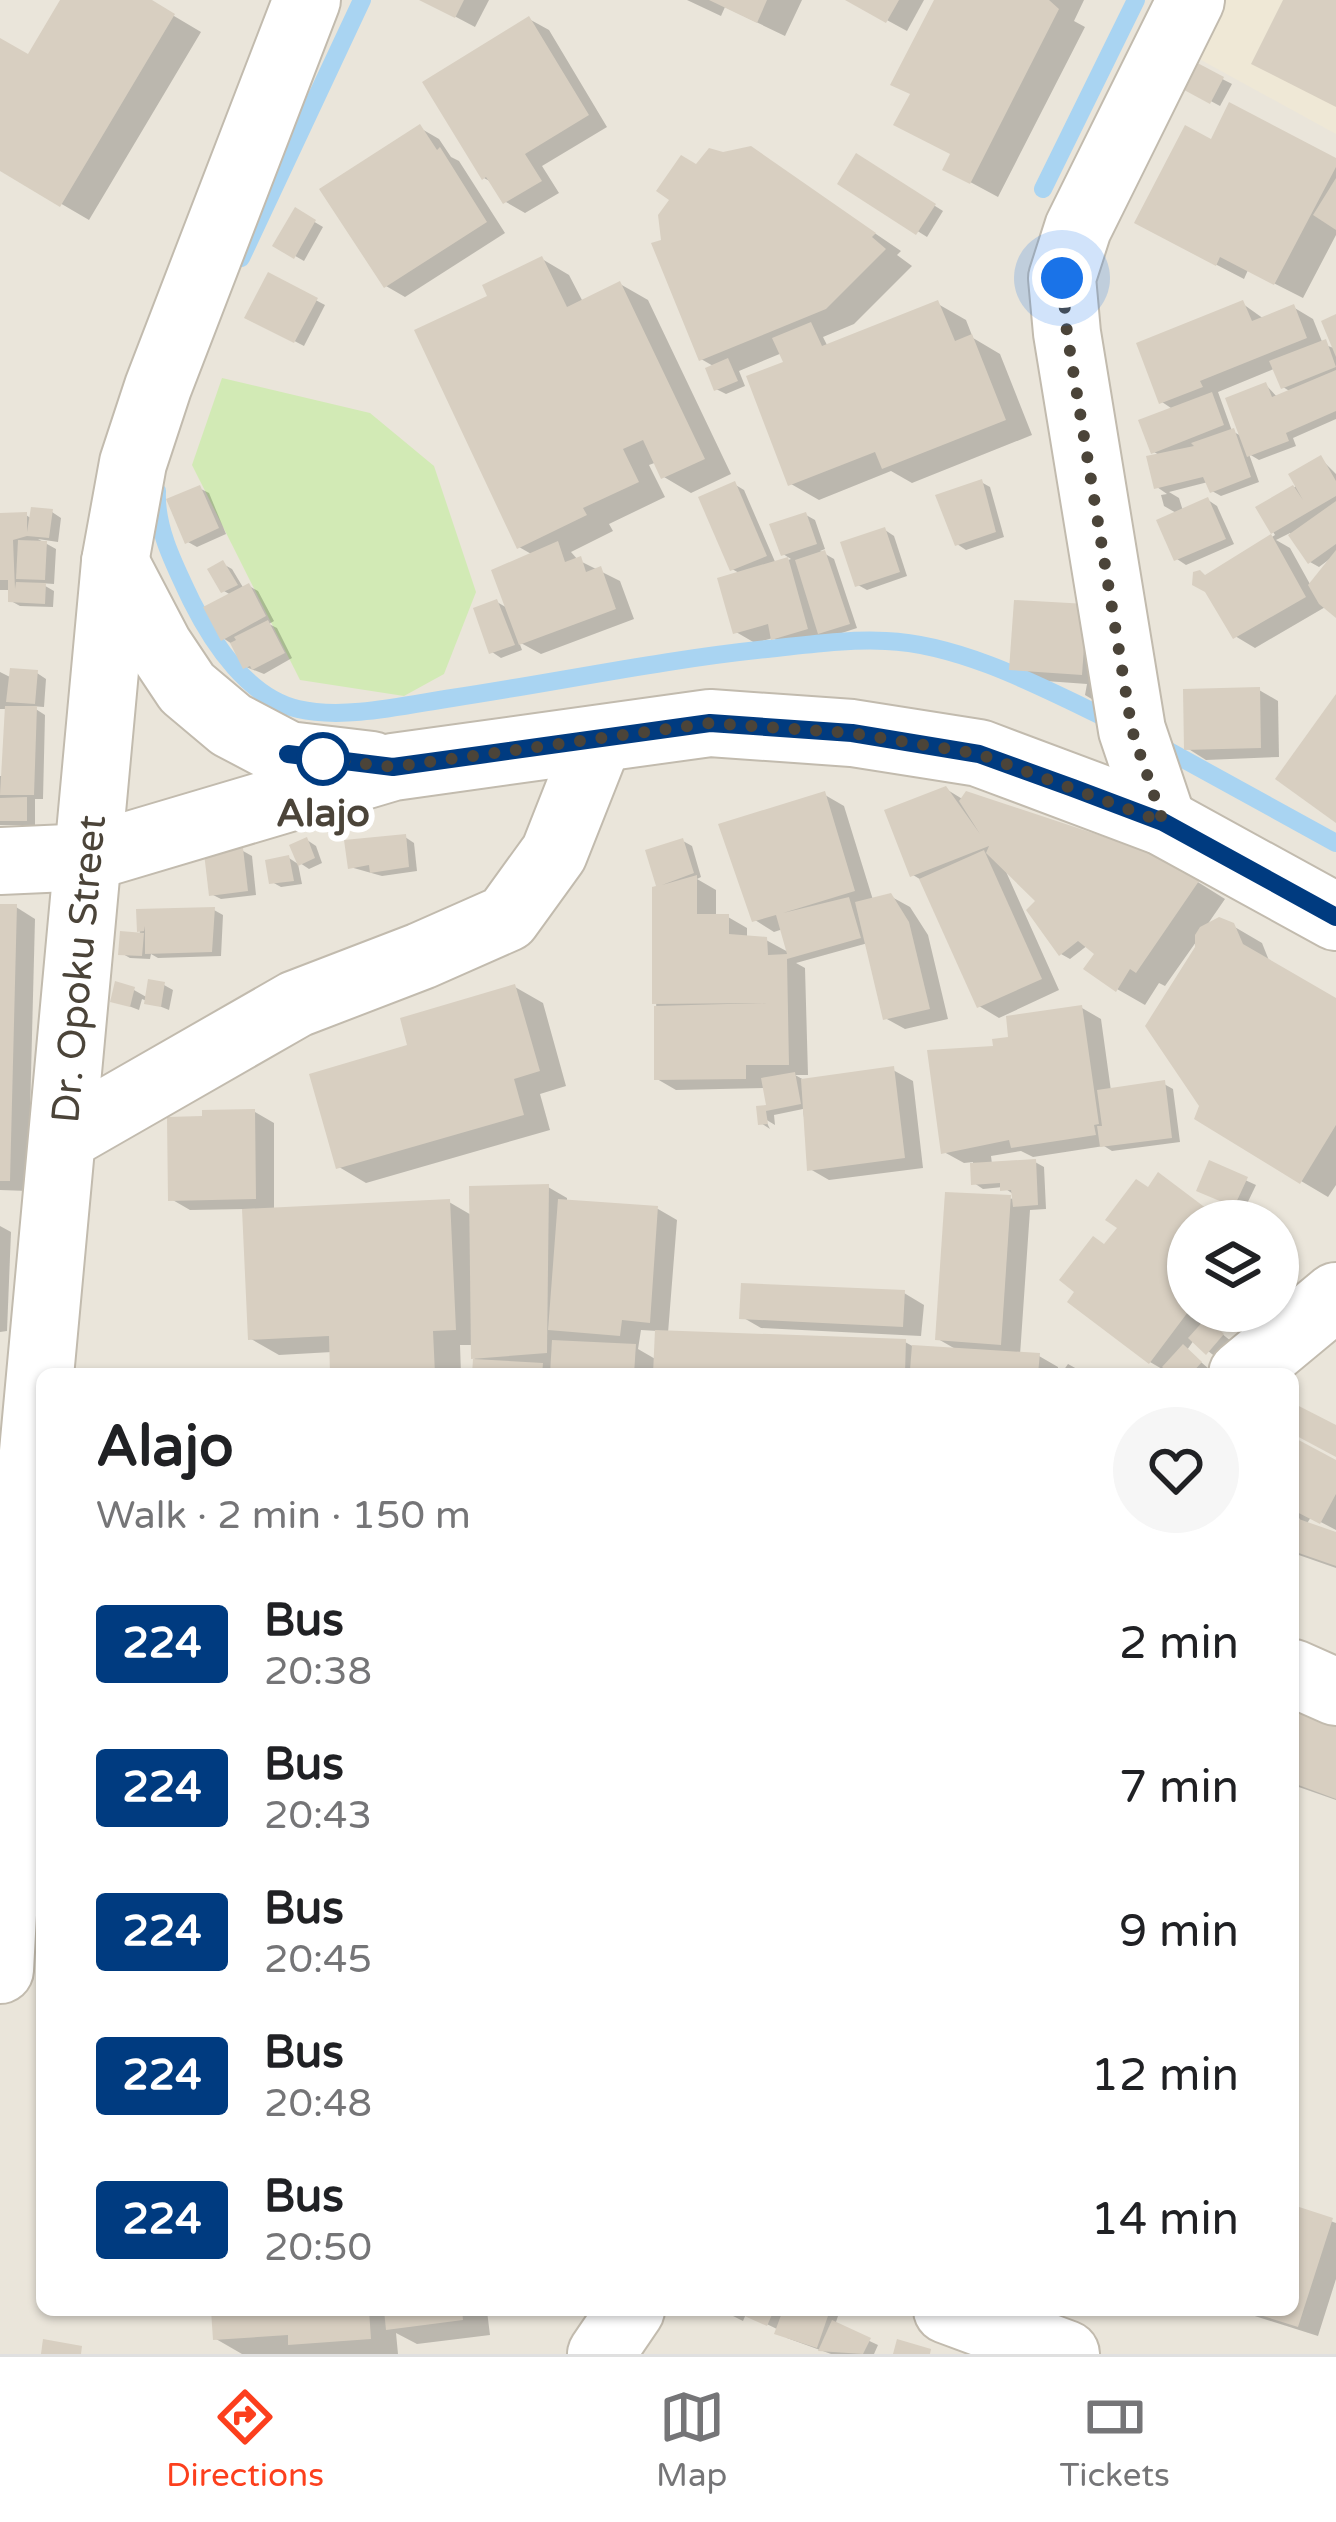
<!DOCTYPE html>
<meta charset="utf-8">
<style>
body{margin:0;font-family:"Varela Round",sans-serif;background:#f6f6f6;color:#202124;height:100vh;display:flex;flex-direction:column;font-size:45px;white-space:nowrap}
*{box-sizing:border-box;margin:0}
p{font-size:39px;color:#757577}
.icon{flex:none;width:66px;height:66px;fill:none;stroke:currentColor;stroke-width:2;stroke-linecap:round;stroke-linejoin:round}
.map{position:relative;flex:1;overflow:hidden}
.sheet{position:absolute;left:36px;top:1368px;width:1263px;height:948px;display:flex;flex-direction:column;background:#fff;border-radius:18px;box-shadow:0 3px 9px #0004}
.sheet>*{flex:none}
.badge{padding:0 24px;border-radius:9px;font-size:42px;line-height:78px}
.fabs{position:absolute;left:1167px;top:1200px;display:grid;gap:24px}
.fabs a{display:grid;place-items:center;width:132px;height:132px;border-radius:50%;background:#fff;box-shadow:0 3px 9px #0004;font-size:60px}
.you{position:absolute;width:60px;height:60px;margin:-30px;border:9px solid #fff;border-radius:50%;background:#1a73e8;box-shadow:0 0 0 18px #1a73e833}
.map>.badge{position:absolute;translate:-50% -50%;box-shadow:0 0 0 6px #fff}
.round{display:grid;place-items:center;flex:none;width:126px;height:126px;border-radius:63px;background:#f6f6f6}
.head{display:flex;align-items:center;justify-content:space-between;height:204px;padding:0 60px}
h1{font-size:57px;font-weight:800;line-height:90px}
ul{padding:0;list-style:none}
li{display:flex;align-items:center;gap:36px;height:144px;padding:0 60px}
li div{flex:1}
li b{display:block;font-size:45px}
li em{font-style:normal}
li .badge{min-width:132px;font-weight:700;text-align:center}
.tab-bar{display:flex;justify-content:space-around;align-items:center;height:168px;border-top:3px solid #e0e0e0;background:#fff;font-size:33px;color:#757577}
.tab-bar a{display:grid;justify-items:center;gap:6px}
.tab-bar .current{color:#fc3f1d}
.map>svg:first-child{display:block}
.residential{fill:#eae5da;fill-rule:evenodd}
.education{fill:#efe8d6}
.grass{fill:#d2eab5}
.shadow{fill:#0003;fill-rule:evenodd}
.lines{fill:none;stroke-linecap:round;stroke-linejoin:round}
.stream{stroke:#a9d4f2;stroke-width:18}
.building{fill:#d8cfc1}
.minor-casing{stroke:#c2bbae;stroke-width:70}
.minor{stroke:#fff;stroke-width:66}
.line-casing{stroke:#fff;stroke-width:27}
.line{stroke:#003b80;stroke-width:18}
.walk{stroke:#4b4439;stroke-width:12;stroke-dasharray:0 21.6}
.stop-dot{fill:#fff;stroke:#003b80;stroke-width:6}
.labels{text-anchor:middle;dominant-baseline:central;stroke-width:12;stroke-linejoin:round;paint-order:stroke}
.stop-label{font-size:39px;font-weight:bold;fill:#4b4439;stroke:#fff}
.street-label{font-size:39px;fill:#4b4439;stroke:#fff}
</style>
<div class="map">
<svg width="1336" height="2354" viewBox="0 0 1336 2354">
<rect width="100%" height="100%" fill="#f6f3ec"/>
<!-- residential -->
<path class="residential" d="M0,0H1336V2354H0ZM1188,1221H1278V1311H1188ZM42,1374H1293V2310H42Z"/>
<!-- education -->
<polygon class="education" points="1221,0 1336,0 1336,134 1192,55"/>
<!-- grass -->
<polygon class="grass" points="222,378 370,413 434,466 476,592 444,674 404,696 300,680 192,465"/>
<!-- shadow -->
<g class="shadow">
<polygon points="64,0 147,0 201,32 89,220 0,168 0,41 29,58"/>
<polygon points="424,0 489,0 475,27"/>
<polygon points="687,0 802,0 785,36 725,7 721,16"/>
<polygon points="850,0 924,0 907,31"/>
<polygon points="938,0 1084,0 1074,21 1085,27 998,197 946,169 954,154 913,94"/>
<polygon points="529,19 549,30 607,127 542,166 559,193 525,213 506,202 495,184 484,178"/>
<polygon points="1191,63 1232,84 1220,106 1179,84"/>
<polygon points="420,128 439,139 451,157 459,161 505,233 405,297 386,286"/>
<polygon points="1212,143 1336,162 1336,235 1303,298 1248,270 1244,279 1165,238"/>
<polygon points="751,149 901,251 897,255 912,266 854,324 823,337 828,347 938,304 966,320 973,338 1000,354 1032,435 912,483 891,471 819,500 791,484 790,362 782,353 739,371 745,386 726,394 716,389 715,367 701,359 665,242 697,168 722,155"/>
<polygon points="857,157 943,211 927,237 841,183"/>
<polygon points="296,211 323,227 304,261 276,245"/>
<polygon points="542,259 569,275 583,302 620,284 648,300 731,474 691,493 664,477 657,462 649,465 665,497 609,524 613,531 571,552 578,560 620,581 634,619 541,654 519,642 522,650 501,658 492,652 497,602 509,609 533,555 519,547 490,297"/>
<polygon points="270,276 325,305 304,346 248,317"/>
<path d="M1243,304L1264,319L1293,307L1313,319L1323,344L1336,349V318V419L1293,438L1296,446L1259,460L1249,454L1259,482L1221,496L1212,491L1208,482L1169,492L1179,498L1183,511L1208,500L1217,506L1234,544L1186,565L1177,559L1178,514L1164,506L1161,495L1167,494L1157,487L1161,456L1154,452L1174,410L1162,402ZM1276,368L1283,387L1291,392L1278,398L1266,385L1243,437L1232,431L1218,392Z"/>
<path d="M1321,459L1336,474V614L1327,606L1255,648L1235,636L1207,578L1275,535L1259,508L1298,485ZM1290,533L1310,562L1319,567L1331,558L1311,586L1290,548L1276,540Z"/>
<polygon points="981,482 990,487 1004,537 966,550 957,544"/>
<polygon points="734,484 744,490 776,564 791,559 783,554 806,515 815,520 825,549 820,551 834,559 857,628 793,649 773,638 755,643 736,632 741,574 732,569"/>
<polygon points="199,488 209,493 226,534 197,547 188,542"/>
<polygon points="52,512 61,518 58,542 38,539 56,549 54,584 40,583 54,591 53,607 20,606 11,601 11,590 0,590 0,516 26,515 32,519"/>
<polygon points="885,530 894,536 907,576 867,590 858,585"/>
<polygon points="223,564 232,569 244,589 249,586 258,591 274,621 269,624 277,628 292,658 264,674 246,667 232,644 223,638 231,595 224,591"/>
<polygon points="1086,607 1095,701 1085,695 1087,684 1032,680 1012,669"/>
<polygon points="0,672 12,678 37,673 46,679 44,707 31,706 45,715 43,799 35,799 35,825 0,825 0,801 5,800 0,798 0,776 5,776 7,709 0,709"/>
<polygon points="1259,690 1278,701 1279,757 1206,760 1187,748"/>
<polygon points="946,789 964,800 1185,874 1225,899 1205,928 1233,926 1262,943 1270,963 1336,1001 1336,1185 1328,1197 1301,1181 1203,1106 1200,945 1196,942 1165,986 1159,983 1145,1005 1117,989 1098,954 1088,945 1070,959 1061,954 1052,914 1003,865 1059,990 999,1018 979,1006 923,881 913,875"/>
<polygon points="825,795 844,806 873,900 890,896 910,907 928,935 948,1019 905,1029 885,1018 868,943 796,963 805,968 808,1075 795,1075 806,1081 893,1070 913,1081 923,1168 829,1180 810,1169 803,1109 774,1115 775,1125 765,1119 770,1129 761,1123 759,1109 769,1107 766,1088 676,1090 657,1079 655,890 683,841 692,846 701,877 697,879 716,890 716,917 728,917 747,928 747,938 766,940 790,953 783,929 774,932 755,920"/>
<polygon points="405,837 414,843 417,871 382,876 350,867"/>
<polygon points="307,840 316,846 322,863 309,869 300,863"/>
<polygon points="243,851 252,856 256,895 221,899 211,894"/>
<polygon points="289,858 298,864 302,884 281,887 272,882"/>
<polygon points="0,907 16,907 35,919 28,1191 0,1190"/>
<polygon points="214,910 223,915 221,956 158,958 151,954 150,959 130,958 121,953 140,936 139,912"/>
<polygon points="164,985 173,990 169,1010 142,999 139,1010 113,1000 134,990 148,998"/>
<polygon points="515,987 543,1003 566,1086 540,1094 550,1130 366,1183 339,1167 411,1047"/>
<path d="M1082,1008L1101,1019L1111,1091L1164,1084L1173,1089L1180,1142L1112,1151L1104,1146L1033,1157L1021,1151L991,1156L992,1164L1035,1162L1044,1167L1046,1209L1030,1210L1020,1355L1039,1356L1058,1367V1374H475L474,1345H460L461,1374H333L332,1352L279,1355L251,1339L245,1209L190,1210L171,1199L255,1112L274,1123V1211L449,1202L473,1216L548,1187L567,1198V1202L658,1209L677,1220L668,1333L905,1342L916,1348L959,1351L938,1339L948,1195L1020,1199L1003,1187L983,1189L974,1183L973,1162L964,1163L944,1152L996,1049ZM641,1330L658,1331L657,1360L638,1349Z"/>
<polygon points="1210,1164 1256,1185 1244,1210 1208,1194"/>
<polygon points="1110,1219 1223,1221 1188,1221 1188,1311 1215,1311 1207,1322 1231,1341 1217,1358 1194,1340 1187,1350 1209,1369 1204,1374 1169,1373 1150,1362 1106,1247 1121,1228"/>
<polygon points="0,1226 11,1232 7,1331 0,1332"/>
<polygon points="904,1293 924,1305 921,1336 761,1328 742,1317"/>
<polygon points="1068,1364 1077,1369 1083,1374 1061,1374"/>
<polygon points="1293,1440 1336,1463 1336,1530 1311,1517 1306,1525 1336,1535 1336,1568 1293,1553 1293,1520 1299,1522 1300,1519 1293,1515"/>
<polygon points="1293,1708 1336,1724 1336,1800 1293,1785"/>
<polygon points="1293,2208 1336,2223 1336,2279 1318,2336 1236,2310 1293,2310"/>
<polygon points="214,2310 492,2310 487,2311 490,2335 417,2344 396,2333 398,2354 242,2354 216,2339"/>
<polygon points="721,2310 833,2310 839,2313 835,2325 878,2345 874,2354 831,2354 787,2338 779,2330 746,2314 743,2321"/>
</g>
<g class="lines">
<!-- stream -->
<g class="stream">
<polyline points="1043,189 1136,0"/>
<polyline points="241,258 362,0"/>
<path d="M157,491C155,529 176,568 192,602C213,644 249,698 298,709C344,720 406,705 452,698C558,682 661,660 767,649C806,645 847,639 886,641C963,644 1047,690 1116,723"/>
<polyline points="1156,744 1336,843"/>
</g>
</g>
<!-- building -->
<g class="building">
<polygon points="60,0 152,0 175,14 60,207 0,171 0,38 28,54"/>
<polygon points="419,0 464,0 455,18"/>
<polygon points="709,0 767,0 757,23"/>
<polygon points="845,0 899,0 886,23"/>
<polygon points="934,0 1049,0 1059,9 970,184 942,170 950,154 893,125 910,94 890,85"/>
<polygon points="1283,0 1336,0 1336,107 1251,64"/>
<polygon points="529,16 589,115 525,154 542,181 503,204 486,177 482,180 422,82"/>
<polygon points="1190,59 1224,77 1210,104 1175,85"/>
<polygon points="1229,102 1336,158 1336,167 1274,285 1220,257 1216,266 1134,223 1185,125 1211,139"/>
<polygon points="420,124 437,150 440,147 487,222 384,288 319,189"/>
<polygon points="751,146 876,233 872,237 886,249 826,309 699,361 651,243 661,240 658,215 669,200 656,191 681,155 696,164 709,148 723,152"/>
<polygon points="856,153 936,204 916,235 837,184"/>
<polygon points="1336,178 1336,230 1313,215"/>
<polygon points="295,207 316,220 294,259 272,246"/>
<polygon points="542,256 567,307 620,281 705,459 661,479 643,440 623,449 639,482 583,508 587,515 517,549 414,330 487,296 482,285"/>
<polygon points="268,272 318,298 294,343 244,318"/>
<polygon points="938,300 955,341 972,334 1006,420 882,469 875,452 788,486 746,376 783,362 772,338 811,322 822,346"/>
<polygon points="1243,300 1252,321 1294,304 1307,338 1200,381 1203,387 1159,404 1136,343"/>
<polygon points="1336,314 1336,357 1321,321"/>
<polygon points="1326,339 1336,367 1281,389 1269,361"/>
<polygon points="728,358 738,381 714,391 705,368"/>
<polygon points="1336,370 1336,411 1286,433 1289,441 1247,457 1225,398 1266,382 1272,397"/>
<polygon points="1212,392 1224,425 1151,454 1138,420"/>
<polygon points="1234,428 1251,477 1210,493 1203,477 1154,489 1146,456 1194,446 1191,443"/>
<polygon points="1321,455 1336,481 1336,496 1271,534 1255,507 1293,485 1303,500 1288,474"/>
<polygon points="982,479 996,532 955,546 935,495"/>
<polygon points="735,481 767,556 730,571 698,497"/>
<polygon points="200,485 219,528 185,544 166,499"/>
<polygon points="1208,497 1226,539 1174,561 1156,520"/>
<polygon points="1336,501 1336,544 1308,564 1288,535"/>
<polygon points="31,507 53,509 49,538 27,536 13,540 15,589 16,582 46,583 45,604 8,602 8,580 0,580 0,513 27,512 27,532"/>
<polygon points="806,512 817,544 781,556 769,524"/>
<polygon points="885,527 900,572 855,587 840,542"/>
<polygon points="1271,534 1306,597 1233,639 1205,592 1192,585 1193,572 1200,570 1205,575"/>
<polygon points="18,540 47,541 45,580 16,579"/>
<polygon points="558,541 565,562 581,556 586,572 601,566 616,609 519,645 491,570"/>
<polygon points="825,550 850,624 818,634 795,560"/>
<polygon points="1336,550 1336,618 1319,604 1308,585"/>
<polygon points="788,557 808,629 771,640 768,624 733,634 717,578"/>
<polygon points="223,560 238,585 221,593 207,569"/>
<polygon points="249,583 266,616 221,641 203,607"/>
<polygon points="497,599 515,645 489,654 473,608"/>
<polygon points="1014,600 1087,604 1082,675 1009,670"/>
<polygon points="268,620 285,653 252,670 250,666 243,669 230,643 236,640 234,637"/>
<polygon points="10,668 38,670 35,704 6,702"/>
<polygon points="1260,687 1261,748 1184,750 1183,689"/>
<polygon points="1336,694 1336,823 1275,779"/>
<polygon points="5,706 37,706 34,795 0,795"/>
<polygon points="946,786 980,834 959,801 966,791 1156,854 1199,881 1136,973 1130,969 1116,992 1083,969 1094,954 1078,941 1059,956 1026,910 1035,901 986,853 989,846 910,877 884,810"/>
<polygon points="825,791 855,891 783,913 849,897 861,938 787,959 789,1065 746,1065 746,1079 654,1080 654,1006 767,1003 652,1004 652,887 656,886 645,850 683,838 694,873 662,885 697,875 697,914 729,914 729,934 767,937 768,955 787,954 776,915 752,922 718,824"/>
<polygon points="27,797 27,821 0,821 0,798"/>
<polygon points="406,834 409,867 370,873 369,865 348,869 344,840"/>
<polygon points="307,837 315,858 298,866 289,845"/>
<polygon points="243,848 248,891 209,896 204,853"/>
<polygon points="984,850 1042,979 977,1008 919,879"/>
<polygon points="289,855 294,881 269,884 265,860"/>
<polygon points="891,893 909,922 930,1009 883,1020 855,902"/>
<polygon points="0,904 17,904 10,1181 0,1181"/>
<polygon points="215,907 212,952 145,954 145,926 144,931 137,932 136,909"/>
<polygon points="1219,917 1234,923 1243,944 1336,998 1336,1125 1300,1184 1194,1119 1199,1106 1145,1026 1195,947 1195,935 1200,927"/>
<polygon points="120,931 144,933 142,956 118,955"/>
<polygon points="148,979 165,982 161,1007 144,1004"/>
<polygon points="115,981 135,987 130,1007 110,1002"/>
<polygon points="515,984 540,1071 514,1079 524,1115 336,1169 309,1074 407,1045 400,1018"/>
<polygon points="1082,1005 1099,1124 1094,1125 1096,1135 1011,1148 1009,1140 941,1154 927,1050 993,1046 992,1039 1008,1037 1006,1016"/>
<polygon points="894,1066 905,1158 807,1171 801,1079"/>
<polygon points="795,1072 801,1104 766,1111 768,1124 758,1125 756,1106 766,1105 761,1078"/>
<polygon points="1165,1080 1172,1138 1100,1147 1097,1126 1102,1126 1097,1090"/>
<polygon points="255,1109 256,1199 168,1201 167,1117 202,1116 202,1110"/>
<polygon points="1036,1159 1038,1205 1013,1207 1011,1190 1000,1191 1000,1183 971,1185 970,1163"/>
<polygon points="1209,1160 1248,1177 1234,1207 1196,1191"/>
<polygon points="1158,1172 1223,1221 1188,1221 1188,1312 1149,1364 1067,1302 1074,1292 1059,1280 1093,1236 1104,1244 1117,1228 1105,1220 1136,1179 1148,1187"/>
<polygon points="549,1184 547,1353 471,1359 469,1186"/>
<polygon points="945,1192 1011,1195 1001,1345 935,1340"/>
<polygon points="450,1199 456,1330 433,1331 435,1374 330,1374 329,1336 248,1340 242,1209"/>
<polygon points="558,1199 658,1206 650,1323 622,1320 620,1336 548,1330"/>
<polygon points="741,1283 905,1290 903,1327 739,1319"/>
<polygon points="1206,1318 1224,1334 1206,1355 1188,1338"/>
<polygon points="655,1330 906,1339 905,1374 653,1374"/>
<polygon points="552,1340 636,1344 634,1374 550,1374"/>
<polygon points="1183,1344 1202,1362 1191,1374 1170,1374 1162,1367"/>
<polygon points="912,1345 1040,1353 1038,1374 918,1374 918,1370 910,1370"/>
<polygon points="473,1359 543,1363 542,1374 472,1374"/>
<polygon points="1293,1403 1336,1425 1336,1457 1293,1434"/>
<polygon points="1293,1437 1336,1460 1336,1494 1320,1524 1293,1510"/>
<polygon points="1293,1517 1336,1532 1336,1566 1293,1551"/>
<polygon points="1293,1705 1336,1721 1336,1799 1293,1783"/>
<polygon points="1293,2205 1333,2218 1298,2327 1247,2311 1293,2310"/>
<polygon points="211,2310 369,2310 371,2339 288,2345 288,2335 213,2340"/>
<polygon points="384,2310 462,2310 463,2320 386,2330"/>
<polygon points="742,2310 774,2310 767,2326 740,2314"/>
<polygon points="783,2310 830,2310 817,2348 774,2334"/>
<polygon points="832,2320 871,2338 863,2354 818,2351"/>
<polygon points="43,2339 82,2346 81,2354 41,2354"/>
<polygon points="897,2339 931,2349 930,2354 893,2354"/>
</g>
<g class="lines">
<defs>
<g id="minor">
<polyline points="115,562 159,646 187,688 231,725 288,755 372,765"/>
<polyline points="1163,822 1132,730 1067,333 1062,278 1078,228 1191,0"/>
<polyline points="0,861 90,857 393,767 710,723 852,733 979,753 1163,822 1336,917"/>
<polyline points="64,1137 296,1004 421,956 507,918 554,853 599,739"/>
<polyline points="1242,1374 1336,1296"/>
<polyline points="1293,1673 1336,1692"/>
<polyline points="0,1970 21,1582 115,562 133,463 158,387 307,0"/>
<polyline points="947,2310 1066,2354"/>
<polyline points="601,2354 631,2310"/>
</g>
</defs>
<!-- minor casing -->
<use href="#minor" class="minor-casing"/>
<!-- minor -->
<use href="#minor" class="minor"/>
</g>
<g class="lines">
<defs>
<polyline id="line" points="288,754 393,767 710,723 852,733 979,754 1073,788 1163,822 1336,917"/>
</defs>
<!-- line casing -->
<use href="#line" class="line-casing"/>
<!-- line -->
<use href="#line" class="line"/>
<!-- walk -->
<polyline class="walk" points="323,759 393,767 710,723 852,733 979,754 1163,822 1132,730 1067,333 1062,278"/>
</g>
<!-- markers -->
<circle class="stop-dot" cx="323" cy="759" r="24"/>
<g class="labels">
<!-- stop labels -->
<g class="stop-label">
<text x="323" y="813">Alajo</text>
</g>
<!-- street labels -->
<g class="street-label">
<text transform="translate(79 969) rotate(-85)">Dr. Opoku Street</text>
</g>
</g>
</svg>
<div class="fabs">
<a><svg class="icon" aria-label="layers" viewBox="0 0 24 24"><path d="M12 4l9 5-9 5-9-5zM3 14l9 5 9-5"/></svg></a>
</div>
<div class="you" style="left:1062px;top:278px"></div>
<section class="sheet">
<div class="head"><div><h1>Alajo</h1><p>Walk · 2 min · 150 m</p></div><a class="round"><svg class="icon" aria-label="heart" viewBox="0 0 24 24"><path d="M12 20l-8-8c-3-5 5-10 8-4 3-6 11-1 8 4z"/></svg></a></div>
<ul>
<li><span class="badge" style="background:#003b80;color:#fff">224</span><div><b>Bus</b><p>20:38</p></div><em>2 min</em></li>
<li><span class="badge" style="background:#003b80;color:#fff">224</span><div><b>Bus</b><p>20:43</p></div><em>7 min</em></li>
<li><span class="badge" style="background:#003b80;color:#fff">224</span><div><b>Bus</b><p>20:45</p></div><em>9 min</em></li>
<li><span class="badge" style="background:#003b80;color:#fff">224</span><div><b>Bus</b><p>20:48</p></div><em>12 min</em></li>
<li><span class="badge" style="background:#003b80;color:#fff">224</span><div><b>Bus</b><p>20:50</p></div><em>14 min</em></li>
</ul>
</section>
</div>
<nav class="tab-bar">
<a class="current"><svg class="icon" aria-label="directions" viewBox="0 0 24 24"><path d="M12 3l9 9-9 9-9-9zM9 14v-3h6M13 9l2 2-2 2"/></svg>Directions</a>
<a><svg class="icon" aria-label="map" viewBox="0 0 24 24"><path d="M3 6l6-2 6 2 6-2v14l-6 2-6-2-6 2zM9 4v14M15 6v14"/></svg>Map</a>
<a><svg class="icon" aria-label="tickets" viewBox="0 0 24 24"><path d="M3 7h18v10H3zM15 7v10"/></svg>Tickets</a>
</nav>
